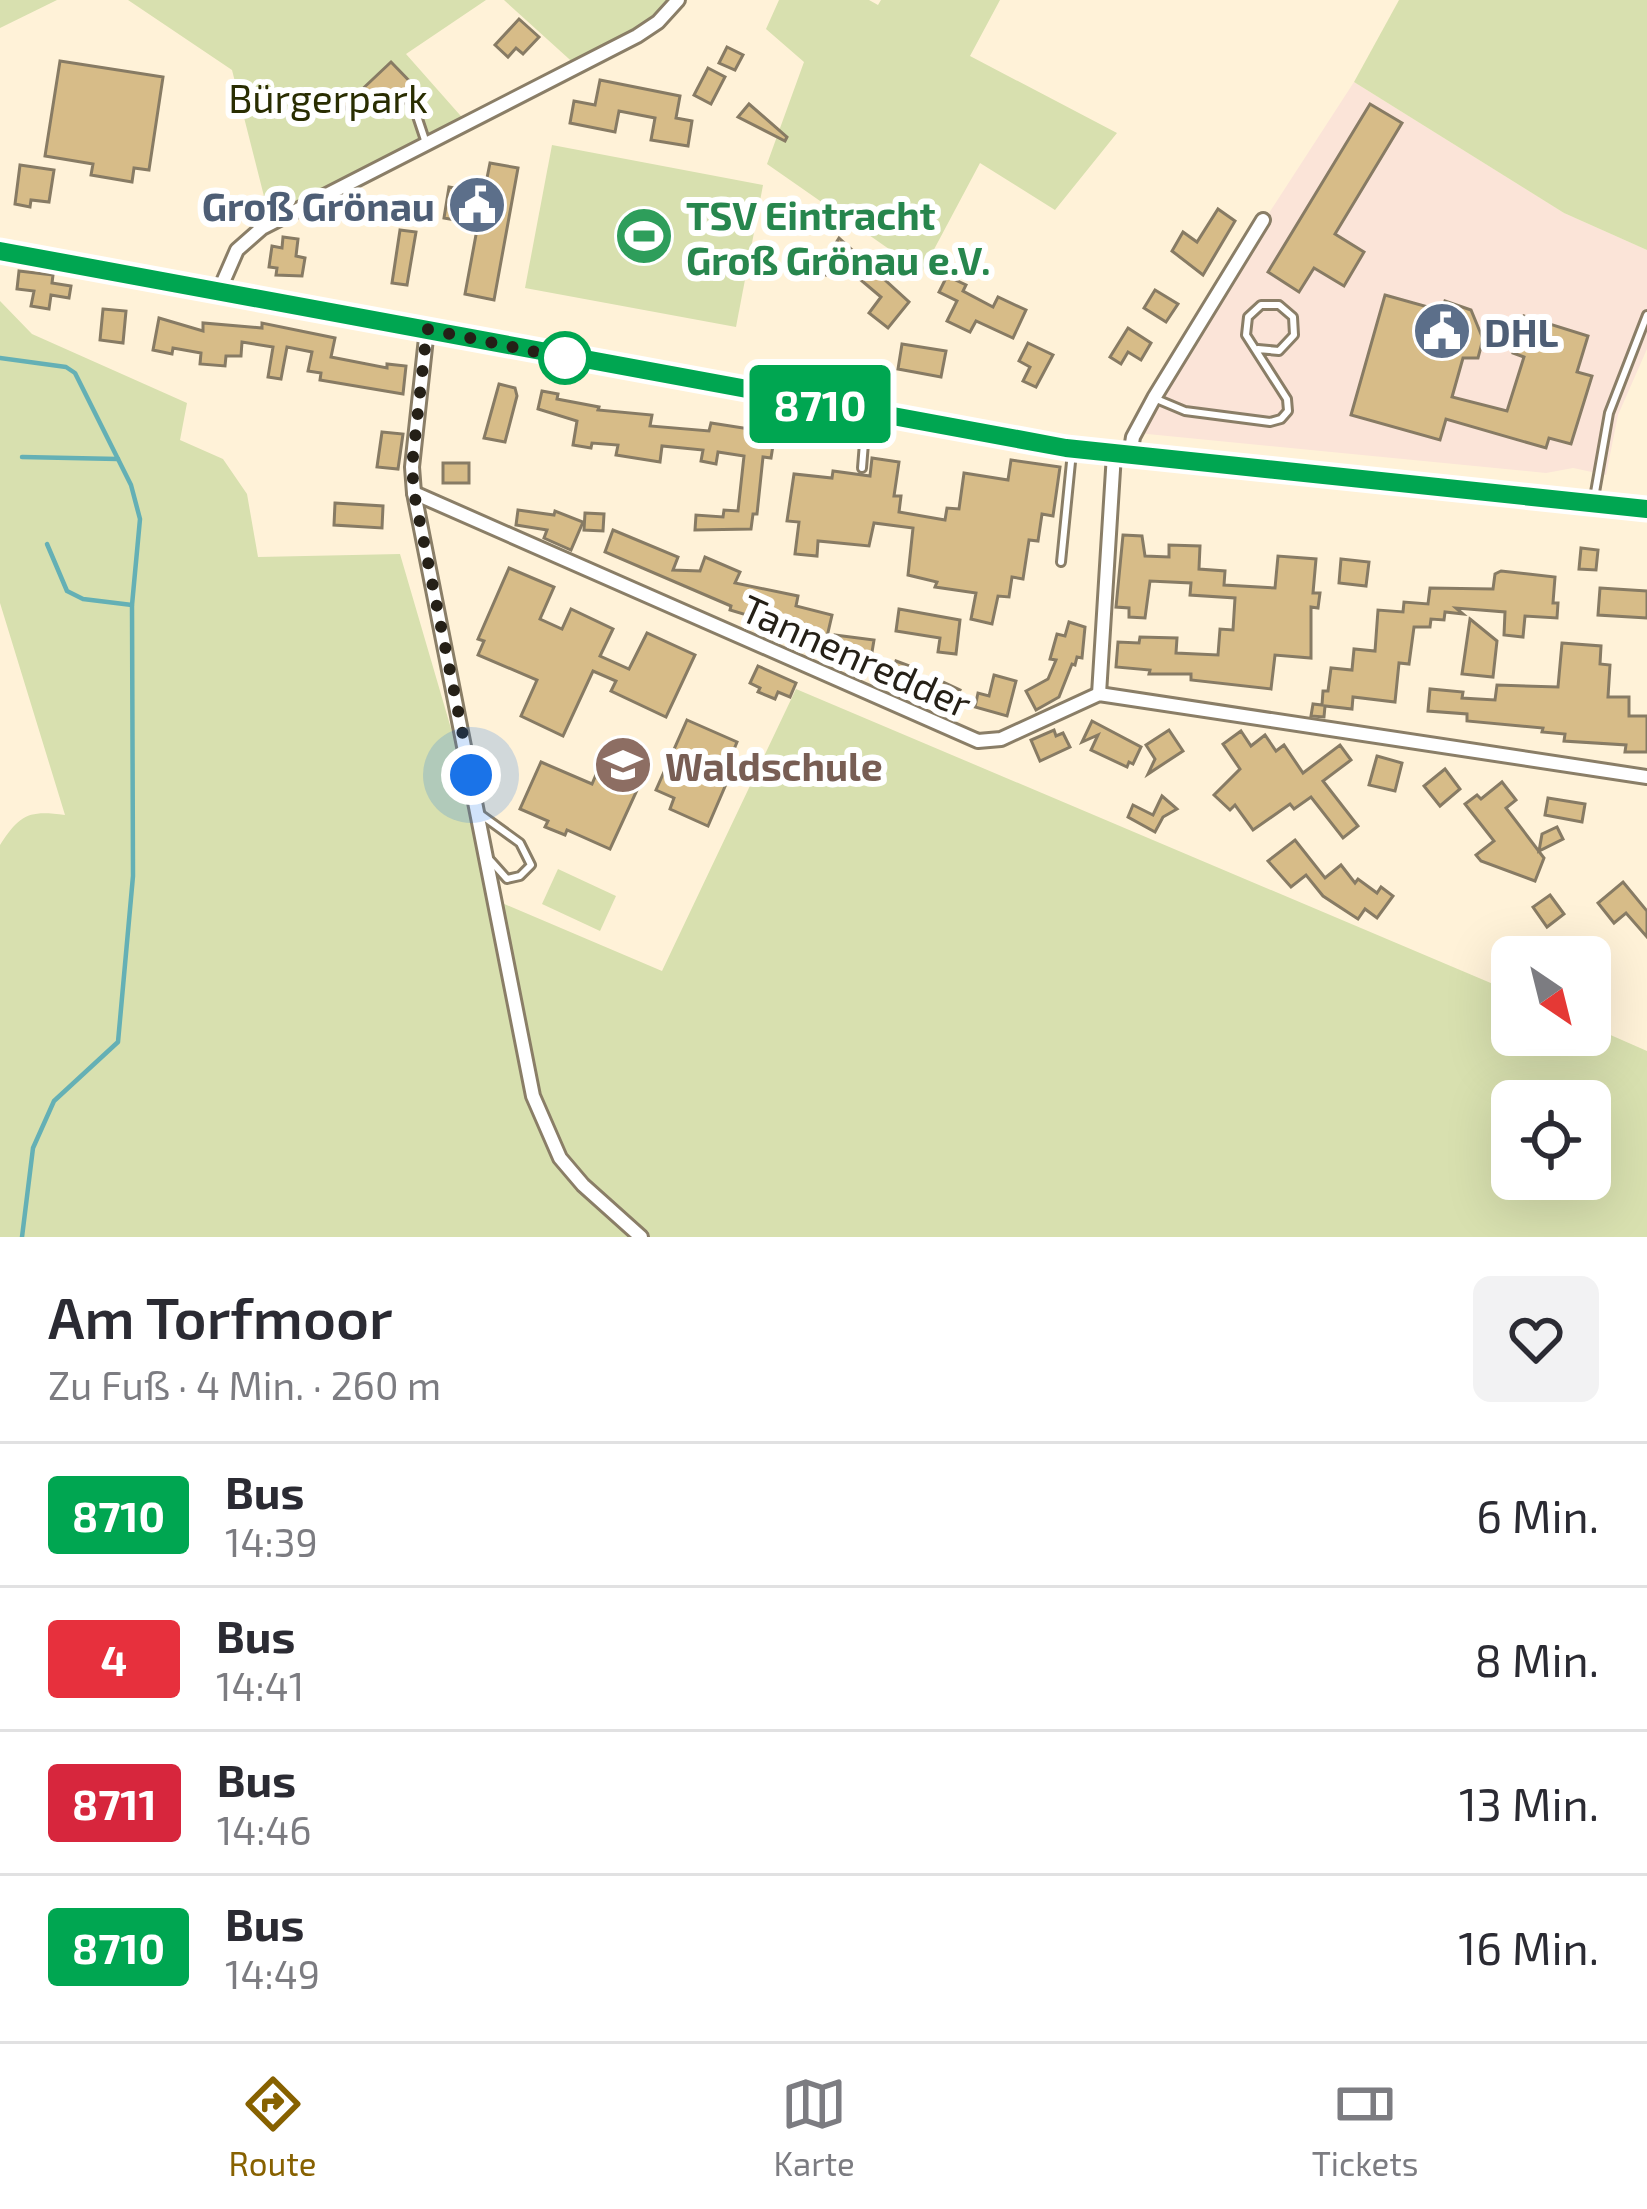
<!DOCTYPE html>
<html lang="de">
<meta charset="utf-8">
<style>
body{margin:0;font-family:"Exo 2",sans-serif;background:#f2f2f3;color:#2b2b33;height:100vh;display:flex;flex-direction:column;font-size:45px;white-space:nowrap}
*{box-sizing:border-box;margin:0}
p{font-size:39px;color:#7c7c81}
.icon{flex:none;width:66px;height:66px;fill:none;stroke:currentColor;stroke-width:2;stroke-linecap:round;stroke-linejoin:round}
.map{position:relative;height:1237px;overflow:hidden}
.drawer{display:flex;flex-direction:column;background:#fff;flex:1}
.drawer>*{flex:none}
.badge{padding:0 24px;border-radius:9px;font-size:42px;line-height:78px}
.needle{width:78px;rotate:145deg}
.tools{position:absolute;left:1491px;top:936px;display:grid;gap:24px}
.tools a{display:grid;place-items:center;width:120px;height:120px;border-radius:18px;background:#fff;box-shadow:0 12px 48px #0002;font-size:60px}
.you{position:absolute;width:60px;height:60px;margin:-30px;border:9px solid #fff;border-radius:50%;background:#1a73e8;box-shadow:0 0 0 18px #1a73e833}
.map>.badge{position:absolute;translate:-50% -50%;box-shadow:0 0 0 6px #fff}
.round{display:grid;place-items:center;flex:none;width:126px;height:126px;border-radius:18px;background:#f2f2f3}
.summary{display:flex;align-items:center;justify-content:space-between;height:204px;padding:0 48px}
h1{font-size:57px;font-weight:600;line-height:90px}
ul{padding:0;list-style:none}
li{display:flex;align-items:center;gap:36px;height:144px;padding:0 48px;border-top:3px solid #e1e1e2}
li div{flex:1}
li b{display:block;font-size:45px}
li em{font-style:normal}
li .badge{min-width:132px;font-weight:700;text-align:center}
.tab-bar{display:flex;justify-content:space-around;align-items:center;height:168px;border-top:3px solid #e1e1e2;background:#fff;font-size:33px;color:#7c7c81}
.tab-bar a{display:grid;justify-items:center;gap:6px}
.tab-bar .on{color:#876100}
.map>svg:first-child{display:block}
.commercial{fill:#fbe4d8}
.green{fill:#d8e0af;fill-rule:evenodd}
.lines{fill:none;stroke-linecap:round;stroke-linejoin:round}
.stream{stroke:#64b0b5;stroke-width:4.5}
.building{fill:#d7bc88;stroke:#877b64;stroke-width:3}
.lane-casing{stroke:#8a7e67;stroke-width:12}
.street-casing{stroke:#8a7e67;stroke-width:18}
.secondary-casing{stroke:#8a7e67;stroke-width:22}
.lane{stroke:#fff;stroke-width:6}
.street{stroke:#fff;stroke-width:12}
.secondary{stroke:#fff;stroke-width:16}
.line-casing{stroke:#fff;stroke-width:27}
.line{stroke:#00a651;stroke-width:18}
.walk{stroke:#252017;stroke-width:12;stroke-dasharray:0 21.6}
.stop-dot{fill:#fff;stroke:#00a651;stroke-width:6}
.labels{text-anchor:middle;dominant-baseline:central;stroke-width:12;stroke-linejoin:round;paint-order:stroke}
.park-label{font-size:39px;fill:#292d01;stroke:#fff}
.service-label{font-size:39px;font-weight:bold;fill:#4e5e75;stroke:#fff;text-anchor:end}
.leisure-label{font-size:39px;font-weight:bold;fill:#27864d;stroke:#fff;text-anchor:start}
.street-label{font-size:39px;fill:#252017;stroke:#fff}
.education-label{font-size:39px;font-weight:bold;fill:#785e54;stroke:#fff;text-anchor:start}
</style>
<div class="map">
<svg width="1647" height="1237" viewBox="0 0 1647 1237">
<rect width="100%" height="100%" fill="#fff2d8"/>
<!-- commercial -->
<polygon class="commercial" points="1354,82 1564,213 1647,250 1647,349 1618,415 1606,475 1573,468 1546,473 1127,432"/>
<!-- green -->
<g class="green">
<polygon points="0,0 57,0 0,28"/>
<polygon points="128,0 486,0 406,54 467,123 271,224 232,70"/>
<polygon points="504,0 676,0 633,45 579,68"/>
<polygon points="779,0 869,0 878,5 881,0 1000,0 970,56 1117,133 1055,210 980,163 922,272 767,164 804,62 766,29"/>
<polygon points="1399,0 1647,0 1647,250 1564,213 1354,82"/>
<polygon points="552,145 763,185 736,327 525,288"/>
<path d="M0,301L32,334L187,403L180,440L223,459L247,494L258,557L400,554L502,903L662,971L796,689L1512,992V1035H1590V1026L1647,1051V1237H0V845C20,814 29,810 65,815L0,603ZM1512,1101H1590V1179H1512Z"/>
<polygon points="558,869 616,896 600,931 542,904"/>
</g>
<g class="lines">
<!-- stream -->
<g class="stream">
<polyline points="0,358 66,367 75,373 131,485 140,519 132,605 133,876 118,1042 54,1101 33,1148 22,1237"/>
<polyline points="22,457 118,459"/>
<polyline points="47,544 67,591 83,599 132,605"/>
</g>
</g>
<!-- building -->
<g class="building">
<polygon points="519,19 539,37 523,54 516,48 508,57 495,45"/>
<polygon points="727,47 743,55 735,70 719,63"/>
<polygon points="60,61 163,77 149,170 134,168 132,182 91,175 93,164 45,156"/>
<polygon points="391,62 421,93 408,98 396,113 382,96 354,119 340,101 351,92 355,96"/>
<polygon points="708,68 725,77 711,104 694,95"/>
<polygon points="600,80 680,96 676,118 692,121 688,146 651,140 655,118 619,111 615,132 570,123 574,101 595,105"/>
<polygon points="749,104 787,137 785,141 738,117"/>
<polygon points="1370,104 1402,123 1335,234 1364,252 1344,286 1314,268 1299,292 1268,272"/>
<polygon points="490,163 518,168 494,300 465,294 478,224 444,218 449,187 484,193"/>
<polygon points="20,165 54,170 49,202 31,200 30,207 15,204"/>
<polygon points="1218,209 1235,221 1203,275 1172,251 1183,232 1197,242"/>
<polygon points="400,230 416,232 407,285 392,283"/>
<polygon points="283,237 298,239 296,256 305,258 302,276 276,275 277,268 269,267 272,246 282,248"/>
<polygon points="839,238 909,302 888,328 869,313 881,297 842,264 838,278 817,273 820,261 824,262"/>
<polygon points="19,271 53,275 52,283 71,286 69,298 51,295 49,309 31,306 34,291 17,289"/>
<polygon points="947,276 966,285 963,291 993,307 998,297 1026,310 1013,338 976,321 970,332 947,321 957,301 939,292"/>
<polygon points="1155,290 1178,304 1166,322 1144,308"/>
<polygon points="1385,295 1442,311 1445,301 1471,310 1483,339 1478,358 1463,358 1452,397 1507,411 1524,357 1513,353 1524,316 1588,336 1577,372 1592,376 1571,444 1549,438 1546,448 1446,419 1440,440 1351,415"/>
<polygon points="103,309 126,311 123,343 100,340"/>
<polygon points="159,318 203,331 203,323 262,328 262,323 335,338 331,357 387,368 387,364 406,366 403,394 320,380 321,373 308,371 312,352 287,347 281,379 268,377 273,347 242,342 241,356 226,356 225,366 200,364 201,353 173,348 172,354 153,350"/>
<polygon points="1128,328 1151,343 1141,360 1128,352 1121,364 1110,357"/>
<polygon points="1028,343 1053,355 1036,387 1023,381 1030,367 1019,361"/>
<polygon points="902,344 946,351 941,377 898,369"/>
<polygon points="499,384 515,388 517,396 505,442 484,438"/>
<polygon points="542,391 558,394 557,399 599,407 598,410 652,415 650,426 709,431 711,423 775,433 771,458 763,457 757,514 753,514 751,529 695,530 696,515 723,517 724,510 738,511 744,456 718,452 716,464 701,461 703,450 662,446 660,462 616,455 618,445 592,443 591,448 573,445 577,421 538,409"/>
<polygon points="382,432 403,434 398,469 377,467"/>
<polygon points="872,458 899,462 894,496 901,496 899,512 945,520 947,508 959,509 964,473 1008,480 1011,460 1060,467 1053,516 1042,514 1038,541 1029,540 1023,579 1012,577 1009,597 998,596 992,624 971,619 976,593 935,587 937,582 908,575 913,528 874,523 869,546 818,541 817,556 795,554 799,522 787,521 794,474 832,478 833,471 870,476"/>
<rect x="443" y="463" width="26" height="20"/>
<polygon points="335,503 383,506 382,528 334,525"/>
<polygon points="518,510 554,515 555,511 583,522 571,550 544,538 547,530 516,525"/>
<polygon points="585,513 604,514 603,531 584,530"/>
<polygon points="613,530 678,557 673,570 700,571 705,557 740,572 735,583 798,596 796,606 832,615 826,641 746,621 747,615 730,610 731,606 605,552"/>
<polygon points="1123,535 1142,536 1145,556 1169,557 1169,545 1200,546 1199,569 1225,571 1224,585 1275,588 1278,556 1316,559 1313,593 1320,593 1318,608 1311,607 1311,658 1275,655 1271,689 1191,680 1191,674 1149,674 1150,670 1116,667 1118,642 1139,643 1140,637 1177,638 1176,653 1218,655 1220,629 1233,630 1235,598 1190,595 1191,583 1150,581 1145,618 1129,617 1129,608 1116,607"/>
<polygon points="1581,548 1598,550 1596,570 1579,569"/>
<polygon points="1341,559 1369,562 1366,586 1339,583"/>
<polygon points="509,568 554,587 540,619 562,629 571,609 613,629 600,656 629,669 647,633 695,655 666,717 611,691 616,681 593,671 563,736 521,716 537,680 478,655 484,641 478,639"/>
<polygon points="1501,571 1555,577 1553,603 1558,603 1557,618 1525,616 1523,637 1504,635 1505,612 1456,608 1463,614 1445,612 1444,620 1431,619 1430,627 1414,627 1409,664 1399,663 1395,702 1353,697 1352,709 1325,706 1324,717 1311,716 1313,704 1322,705 1323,691 1328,691 1331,668 1352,670 1354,649 1375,651 1378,610 1403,612 1404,602 1428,604 1430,588 1493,589 1495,574"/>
<polygon points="1600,588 1647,591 1647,618 1598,615"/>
<polygon points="899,609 960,620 956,654 938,652 940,638 896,631"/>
<polygon points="1470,619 1497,641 1493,677 1462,674"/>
<polygon points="1069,622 1085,627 1082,658 1077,657 1075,665 1072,664 1059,697 1036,710 1026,691 1048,679 1056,660 1050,659 1057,634 1065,636"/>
<polygon points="835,635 874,640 871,658 833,648"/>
<polygon points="1562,643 1601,646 1600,664 1610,665 1608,697 1629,697 1629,716 1647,716 1647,752 1625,752 1626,745 1564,741 1565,734 1542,732 1543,728 1467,721 1467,714 1428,711 1430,689 1463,692 1462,698 1495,700 1497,685 1558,687"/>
<polygon points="896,661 912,667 907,684 890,679"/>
<polygon points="758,666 796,683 790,697 778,692 775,699 758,692 760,688 750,683"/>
<polygon points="994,675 1016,681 1007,716 975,707 978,693 989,696"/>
<polygon points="939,680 960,690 950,711 929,701"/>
<polygon points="687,720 737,742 730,759 736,761 708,826 670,809 674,798 656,790"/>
<polygon points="1092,721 1141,747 1133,764 1129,762 1127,767 1091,750 1098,735 1082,742"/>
<polygon points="1054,730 1056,736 1063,733 1070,747 1040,761 1031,740"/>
<polygon points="1169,730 1183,751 1148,774 1155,759 1146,745"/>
<polygon points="1241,731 1251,746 1265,735 1276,751 1284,745 1303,773 1340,745 1351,760 1323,781 1358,826 1343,838 1311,797 1294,809 1290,804 1253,830 1235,805 1230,810 1214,795 1240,769 1223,744"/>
<polygon points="1377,756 1402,763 1395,791 1369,785"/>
<polygon points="541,762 592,784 598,770 638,788 610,849 567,830 565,835 545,827 548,821 520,809"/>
<polygon points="1445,769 1460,789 1440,806 1424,786"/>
<polygon points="1502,782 1516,800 1506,808 1544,858 1535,881 1481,861 1476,855 1494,841 1465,804 1477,795 1481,799"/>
<polygon points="1162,796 1177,809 1163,817 1155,832 1128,817 1133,805 1153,815"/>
<polygon points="1548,798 1585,804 1582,822 1545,815"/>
<polygon points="1557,827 1563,839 1539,851 1542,834"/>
<polygon points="1295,840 1325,878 1341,865 1355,883 1358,879 1377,893 1381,887 1393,896 1377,918 1365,909 1358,919 1323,896 1306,875 1291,887 1268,861"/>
<polygon points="1623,882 1647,911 1647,937 1626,913 1614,923 1598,903"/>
<polygon points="1550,895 1564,914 1547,927 1533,907"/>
</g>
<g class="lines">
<defs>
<g id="lane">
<polyline points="413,104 426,143"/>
<polyline points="1154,398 1185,411 1270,422 1281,419 1288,411 1287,399 1246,335 1248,317 1261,305 1279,305 1293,317 1294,335 1279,351 1258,349"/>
<polyline points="862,468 866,418"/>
<polyline points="1594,498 1609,413 1647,315"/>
<polyline points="1061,562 1072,452"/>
<polyline points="480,814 520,843 531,865 520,876 507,879 491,861"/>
</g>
<g id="street">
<polyline points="220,289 237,250 262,228 637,36 658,22 678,0"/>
<polyline points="427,329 412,467 414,493 533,1096 560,1158 583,1185 641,1237"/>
<polyline points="1130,456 1133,437 1154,398 1263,220"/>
<polyline points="414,493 978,741 1001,739 1099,694 1647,777"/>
<polyline points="1099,694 1114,454"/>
</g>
<polyline id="secondary" points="0,251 1066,449 1647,509"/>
</defs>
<!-- lane casing -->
<use href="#lane" class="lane-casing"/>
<!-- street casing -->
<use href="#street" class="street-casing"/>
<!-- secondary casing -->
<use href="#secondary" class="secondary-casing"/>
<!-- lane -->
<use href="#lane" class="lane"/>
<!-- street -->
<use href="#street" class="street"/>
<!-- secondary -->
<use href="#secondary" class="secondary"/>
</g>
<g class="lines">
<defs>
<polyline id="line" points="0,251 1066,448 1647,509"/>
</defs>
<!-- line casing -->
<use href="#line" class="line-casing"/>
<!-- line -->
<use href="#line" class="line"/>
<!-- walk -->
<polyline class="walk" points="471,775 414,493 412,466 427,329 565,358"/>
</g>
<!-- icons -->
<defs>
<symbol id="civic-disc" viewBox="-11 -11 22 22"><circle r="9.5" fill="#5c6f8a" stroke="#fff"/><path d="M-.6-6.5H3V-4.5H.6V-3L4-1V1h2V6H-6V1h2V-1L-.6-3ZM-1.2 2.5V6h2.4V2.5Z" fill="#fff"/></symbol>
<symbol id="stadium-disc" viewBox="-11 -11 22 22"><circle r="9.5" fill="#2e9e5b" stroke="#fff"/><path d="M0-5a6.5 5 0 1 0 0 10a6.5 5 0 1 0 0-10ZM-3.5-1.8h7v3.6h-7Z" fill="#fff"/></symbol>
<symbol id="school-disc" viewBox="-11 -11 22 22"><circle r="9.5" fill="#8d6e63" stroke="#fff"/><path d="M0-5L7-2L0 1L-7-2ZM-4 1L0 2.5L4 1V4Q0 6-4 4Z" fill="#fff"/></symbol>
</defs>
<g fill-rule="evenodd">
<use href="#civic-disc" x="444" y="172" width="66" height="66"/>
<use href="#stadium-disc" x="611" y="203" width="66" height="66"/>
<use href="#civic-disc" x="1409" y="298" width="66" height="66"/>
<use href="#school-disc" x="590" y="732" width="66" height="66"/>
</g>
<!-- markers -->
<circle class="stop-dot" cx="565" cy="358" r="24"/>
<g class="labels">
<!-- park labels -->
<g class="park-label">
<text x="328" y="97">Bürgerpark</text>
</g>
<!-- service labels -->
<g class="service-label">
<text x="435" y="205">Groß Grönau</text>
<text x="1484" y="331" text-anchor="start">DHL</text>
</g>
<!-- leisure labels -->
<g class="leisure-label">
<text x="686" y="214">TSV Eintracht<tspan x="686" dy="45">Groß Grönau e.V.</tspan></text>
</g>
<!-- street labels -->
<g class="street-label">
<text transform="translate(857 655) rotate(24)">Tannenredder</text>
</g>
<!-- education labels -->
<g class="education-label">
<text x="665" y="765">Waldschule</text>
</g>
</g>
</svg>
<div class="tools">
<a><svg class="needle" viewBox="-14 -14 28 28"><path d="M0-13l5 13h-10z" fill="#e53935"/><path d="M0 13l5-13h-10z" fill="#7c7c81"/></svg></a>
<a><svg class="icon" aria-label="locate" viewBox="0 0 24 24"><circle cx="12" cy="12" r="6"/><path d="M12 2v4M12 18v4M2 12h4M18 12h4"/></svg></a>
</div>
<div class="you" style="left:471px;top:775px"></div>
<b class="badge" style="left:820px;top:404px;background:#00a651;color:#fff">8710</b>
</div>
<section class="drawer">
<div class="summary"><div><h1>Am Torfmoor</h1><p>Zu Fuß · 4 Min. · 260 m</p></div><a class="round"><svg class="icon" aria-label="heart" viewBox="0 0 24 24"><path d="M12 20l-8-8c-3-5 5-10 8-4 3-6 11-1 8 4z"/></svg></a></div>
<ul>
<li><span class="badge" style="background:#00a651;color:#fff">8710</span><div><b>Bus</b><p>14:39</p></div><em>6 Min.</em></li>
<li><span class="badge" style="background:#e7303d;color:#fff">4</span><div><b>Bus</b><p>14:41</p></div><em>8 Min.</em></li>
<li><span class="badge" style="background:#d7263d;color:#fff">8711</span><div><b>Bus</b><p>14:46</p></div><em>13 Min.</em></li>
<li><span class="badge" style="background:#00a651;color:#fff">8710</span><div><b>Bus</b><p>14:49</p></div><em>16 Min.</em></li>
</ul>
</section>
<nav class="tab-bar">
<a class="on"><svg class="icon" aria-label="directions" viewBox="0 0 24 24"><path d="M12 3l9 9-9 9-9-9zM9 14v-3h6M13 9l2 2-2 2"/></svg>Route</a>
<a><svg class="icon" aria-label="map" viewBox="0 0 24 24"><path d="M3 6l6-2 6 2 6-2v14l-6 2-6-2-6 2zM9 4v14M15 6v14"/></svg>Karte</a>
<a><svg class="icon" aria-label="tickets" viewBox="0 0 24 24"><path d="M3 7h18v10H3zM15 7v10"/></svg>Tickets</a>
</nav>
